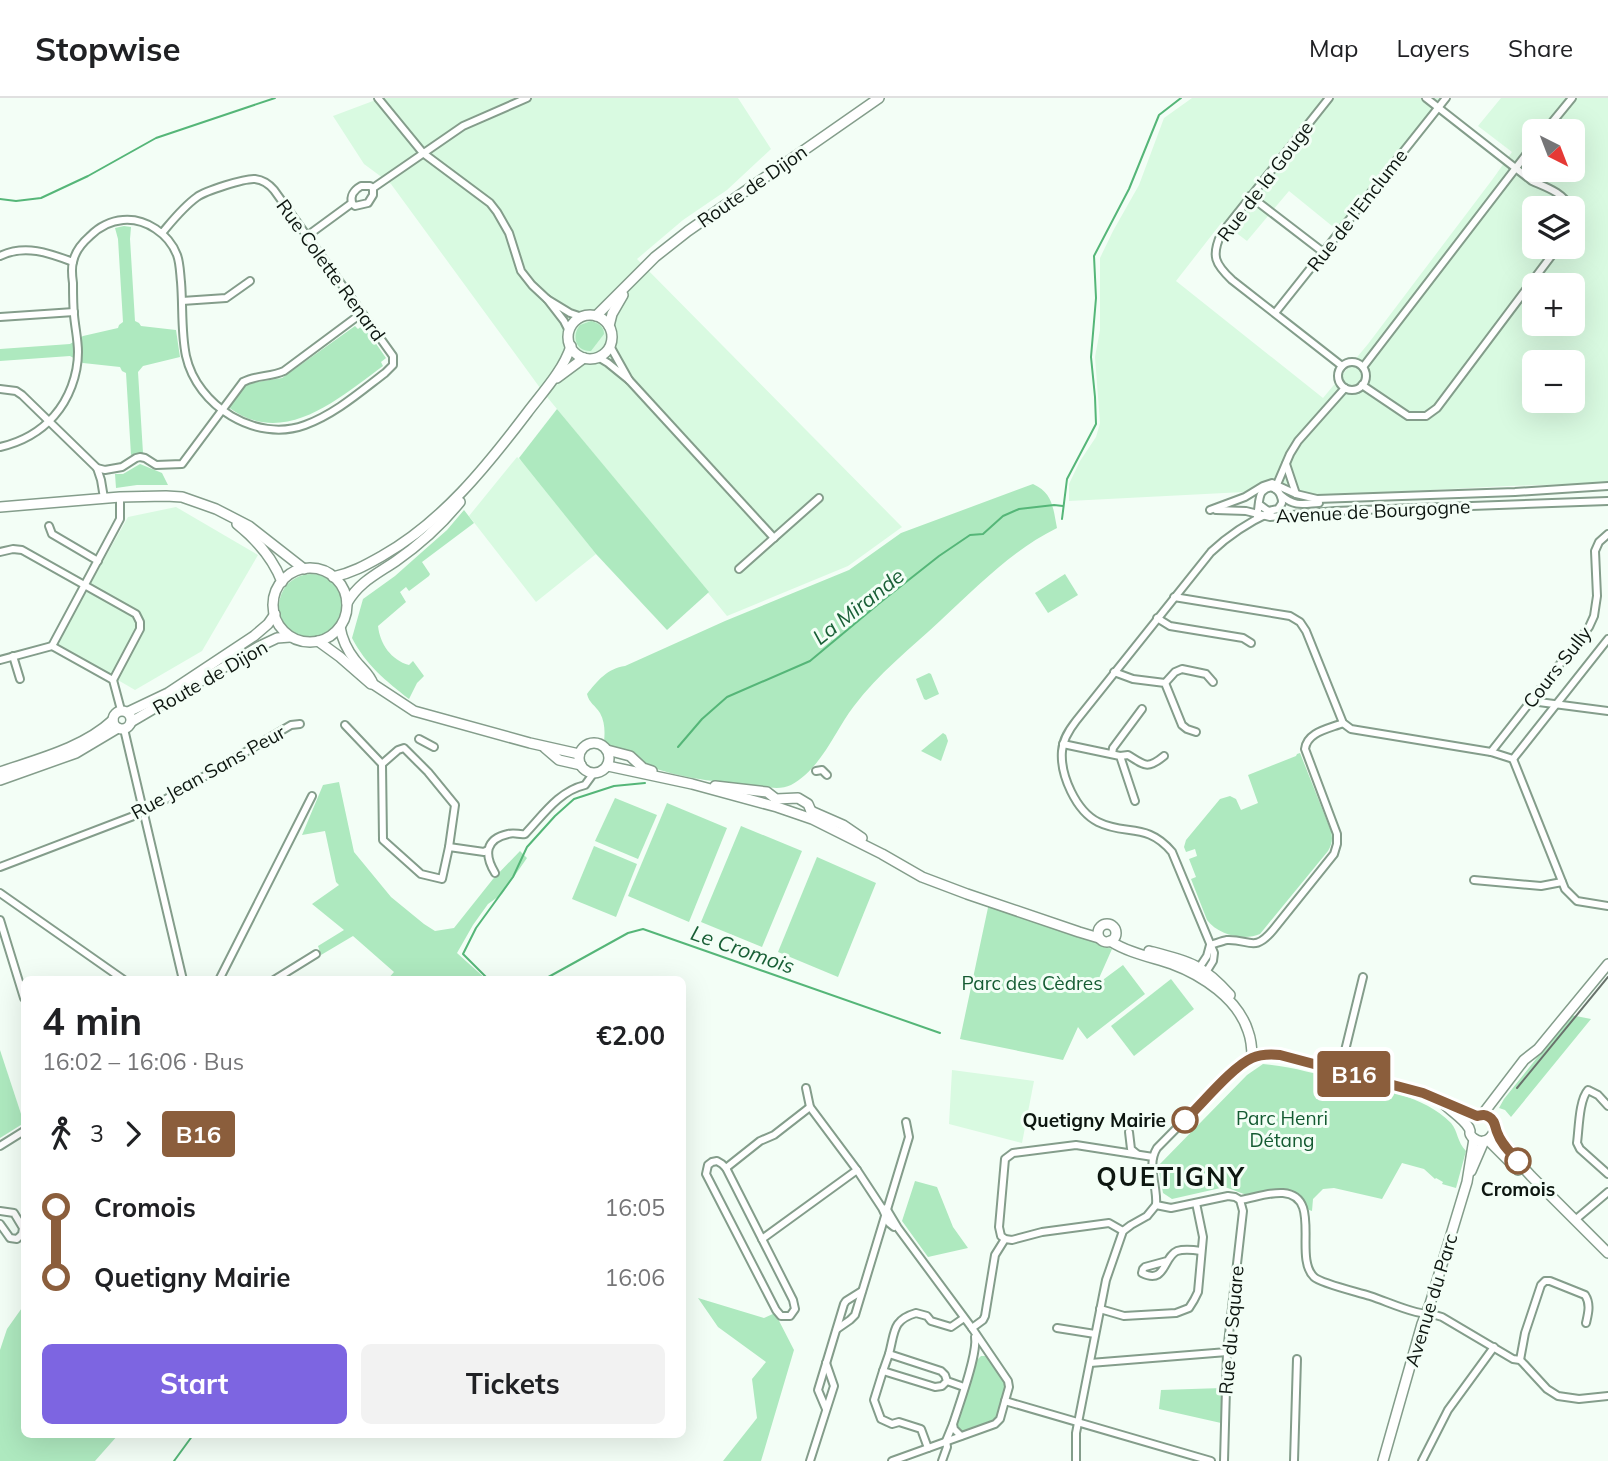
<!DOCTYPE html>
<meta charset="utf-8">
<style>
body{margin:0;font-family:Mulish,sans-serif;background:#f2f2f2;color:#202124;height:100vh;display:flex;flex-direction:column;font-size:26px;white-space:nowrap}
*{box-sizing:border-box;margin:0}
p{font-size:23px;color:#757577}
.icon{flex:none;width:38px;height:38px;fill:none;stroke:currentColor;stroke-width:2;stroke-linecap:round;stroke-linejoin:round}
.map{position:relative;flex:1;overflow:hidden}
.panel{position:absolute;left:21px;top:878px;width:665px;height:462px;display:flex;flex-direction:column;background:#fff;border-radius:10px;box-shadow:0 7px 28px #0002}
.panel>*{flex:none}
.badge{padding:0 14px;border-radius:5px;font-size:24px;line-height:46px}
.needle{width:46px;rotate:138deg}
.controls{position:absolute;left:1522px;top:21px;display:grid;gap:14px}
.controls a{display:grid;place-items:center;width:63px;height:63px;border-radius:10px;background:#fff;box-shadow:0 7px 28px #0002;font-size:35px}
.map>.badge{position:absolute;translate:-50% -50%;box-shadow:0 0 0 4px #fff}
.legs{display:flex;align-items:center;gap:10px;height:77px;padding:0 21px;font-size:23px}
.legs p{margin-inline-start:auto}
.head{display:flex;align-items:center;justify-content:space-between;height:119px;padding:0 21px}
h1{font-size:38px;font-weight:700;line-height:52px}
.primary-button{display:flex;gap:14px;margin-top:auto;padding:14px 21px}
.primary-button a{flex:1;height:80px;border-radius:10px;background:#7d65e1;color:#fff;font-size:28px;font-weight:700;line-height:80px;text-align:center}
.primary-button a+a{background:#f2f2f2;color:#202124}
ul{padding:0 21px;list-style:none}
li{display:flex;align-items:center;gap:24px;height:70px;font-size:26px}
li i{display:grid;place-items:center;width:10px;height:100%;margin:0 9px;background:currentColor}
li i::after{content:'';width:18px;height:18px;margin:-9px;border:5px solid;border-radius:50%;background:#fff}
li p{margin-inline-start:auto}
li:first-child i{background:linear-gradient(#0000 50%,currentColor 0)}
li:last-child i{background:linear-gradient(currentColor 50%,#0000 0)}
header{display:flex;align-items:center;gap:42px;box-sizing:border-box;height:98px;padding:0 35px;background:#fff;border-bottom:2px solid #e0e0e0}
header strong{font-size:33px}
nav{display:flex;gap:38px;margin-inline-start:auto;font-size:24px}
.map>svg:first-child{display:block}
.built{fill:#d9fae1;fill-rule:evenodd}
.green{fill:#aee9bf}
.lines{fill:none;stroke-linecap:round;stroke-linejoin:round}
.stream{stroke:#55b678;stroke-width:2}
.street-casing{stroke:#849d8b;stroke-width:10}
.secondary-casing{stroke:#849d8b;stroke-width:12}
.street{stroke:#fff;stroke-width:6}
.secondary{stroke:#fff;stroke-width:9}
.tram{stroke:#68726b;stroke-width:2}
.line-1-casing{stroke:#fff;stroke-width:16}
.line-1{stroke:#8b5e3c;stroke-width:10}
.stop-1-dot{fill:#fff;stroke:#8b5e3c;stroke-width:3.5}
.labels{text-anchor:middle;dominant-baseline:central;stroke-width:6;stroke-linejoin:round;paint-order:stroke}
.street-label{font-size:19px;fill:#0d1610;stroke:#f3fef6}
.park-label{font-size:19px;fill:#145b32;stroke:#f3fef6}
.stop-label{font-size:19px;font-weight:bold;fill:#0d1610;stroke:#f3fef6;text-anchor:end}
.water-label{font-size:21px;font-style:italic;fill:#195f36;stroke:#f3fef6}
.district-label{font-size:26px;font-weight:bold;letter-spacing:2px;fill:#0d1610;stroke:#f3fef6}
</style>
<header>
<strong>Stopwise</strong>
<nav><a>Map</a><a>Layers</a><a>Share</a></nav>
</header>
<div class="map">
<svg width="1608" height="1363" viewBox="0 0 1608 1363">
<rect width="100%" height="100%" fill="#f3fef6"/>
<!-- built -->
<g class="built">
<polygon points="381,0 738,0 771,51 727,92 683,122 637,161 902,429 848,468 727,518 543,294 391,86 364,66 333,18"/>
<path d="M1192,0H1442L1337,132L1289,93L1247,143L1222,124L1176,183L1323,300L1368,246L1492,82L1512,54L1478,28L1501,0H1608V385L1507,388L1336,397L1244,394L1069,403V386L1080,363L1096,339L1100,325L1095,259L1100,232V160L1113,133L1139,87L1164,20ZM1535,33H1573V72H1535ZM1535,110H1573V149H1535ZM1535,187H1573V226H1535ZM1535,264H1573V303H1535Z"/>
<polygon points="517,359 527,368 596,456 536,504 469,418"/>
<polygon points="176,409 258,457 202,553 135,592 56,546 128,419"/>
<polygon points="952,972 1034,983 1022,1045 949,1026"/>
</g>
<!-- green -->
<g class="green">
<polygon points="124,128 131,129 130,141 135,223 139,225 141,228 176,232 180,259 143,268 138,274 143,355 131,357 126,275 122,273 120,269 83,265 70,258 0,263 0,251 70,246 83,238 118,230 119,227 123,224 118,141 115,130"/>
<path d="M591,223C598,225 604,228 604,236L591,253C576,254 571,238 580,227Z"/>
<path d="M363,227L386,260L381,264L383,268C339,300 284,351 228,309L244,289L250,285L282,280L355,228L358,231Z"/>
<polygon points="557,311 709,494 667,532 596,456 519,360"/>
<polygon points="140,366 162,375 168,387 137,387 116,390 115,376 123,376"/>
<path d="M1033,386C1053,395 1053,410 1057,430C1012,452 977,489 941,522C911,550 878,576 854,608C834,634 822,670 791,687C779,693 763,688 750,687C707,683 670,679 631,661C621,656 612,652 604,644C605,634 605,624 600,615C595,607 589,605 587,596C597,583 608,570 625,568L725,523L849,472L901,435Z"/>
<path d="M464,412L474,425L422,464L430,476L429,478L409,493L406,489L400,494L406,504L378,528C380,546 391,562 409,567L413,563L424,578L417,585L409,601C386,583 366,567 352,540L363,501L395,478L422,454L447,432Z"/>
<circle cx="311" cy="508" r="32"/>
<polygon points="1065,476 1078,497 1048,515 1035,495"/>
<polygon points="929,575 931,576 939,596 926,602 924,601 916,581"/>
<polygon points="943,635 946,637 948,643 941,663 921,653"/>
<path d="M1300,655L1331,733C1333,741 1332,746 1328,753L1260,836C1244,843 1218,837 1207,822L1191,781L1196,779L1189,761L1197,758L1195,751L1186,754L1184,749L1186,742L1220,701L1230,698L1236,701L1241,712L1258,705L1248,677L1296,658L1297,656Z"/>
<polygon points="339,684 354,754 391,799 424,826 435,833 454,830 493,781 520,753 527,760 502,796 488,806 473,827 457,855 487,882 387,882 394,874 353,838 321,857 318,848 344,832 312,806 339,787 336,784 325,733 302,737 323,687"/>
<polygon points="615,700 657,717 638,761 595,743"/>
<polygon points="667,705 727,730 689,824 628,798"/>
<polygon points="741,728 802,753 762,849 701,824"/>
<polygon points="594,748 637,766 616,819 572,801"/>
<polygon points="817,759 876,785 838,879 778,854"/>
<polygon points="989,805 1112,851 1096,887 1123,867 1145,896 1087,941 1078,929 1063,962 960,941"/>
<polygon points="1171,881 1194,911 1134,958 1111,928"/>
<polygon points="1571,917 1591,921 1511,1019 1505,1012 1499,1010 1504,1001"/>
<polygon points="0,952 24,1025 0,1040"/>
<path d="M1263,966C1290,968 1316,976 1342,982C1378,991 1424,997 1451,1025C1458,1033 1457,1044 1466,1053L1456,1090L1442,1086L1443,1084L1436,1080L1435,1081L1424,1071L1402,1065L1382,1101L1334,1090L1323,1091L1313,1101L1312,1113L1309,1112L1296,1095L1280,1093L1252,1099L1225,1089L1172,1101L1163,1095L1158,1068L1247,977Z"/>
<polygon points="915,1083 937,1089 953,1129 968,1150 928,1159 902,1123"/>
<polygon points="698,1200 764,1220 775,1215 794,1252 761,1363 723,1363 757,1320 752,1281 766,1264 718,1229"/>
<polygon points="24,1207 24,1337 118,1337 95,1363 0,1363 0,1252 7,1231"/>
<path d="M981,1258H987L990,1261L1008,1287L998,1321L996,1324L964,1335C960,1334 957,1331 956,1326L977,1262Z"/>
<polygon points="1222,1290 1221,1325 1159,1311 1161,1292"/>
</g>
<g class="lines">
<!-- stream -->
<g class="stream">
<polyline points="0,101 16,103 41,100 88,78 156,40 275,0"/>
<polyline points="1062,421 1067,381 1096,326 1095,299 1091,259 1096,200 1094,158 1129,91 1159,17 1181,0"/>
<polyline points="678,649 702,621 727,599 810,563 882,503 939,458 970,437 983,436 1003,418 1019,411 1054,407 1063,408"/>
<polyline points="489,882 463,856 476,830 513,779 527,749 555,718 574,701 614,688 645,685"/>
<polyline points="543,882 628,835 643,831 940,935"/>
<polyline points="174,1363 193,1337"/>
</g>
<defs>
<g id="street">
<polyline points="378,0 423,55 490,105 497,114 509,135 521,173 532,187 547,201"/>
<path d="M1329,0L1221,136C1211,158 1215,166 1232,182L1342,268"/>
<path d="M1426,0L1532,83C1548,90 1562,94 1571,110"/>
<polyline points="1545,33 1572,0"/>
<path d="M361,88H370L373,90V97L368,105L355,108L352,105C350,98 354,92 361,88Z"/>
<polyline points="373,90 463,28 527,0"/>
<polyline points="1250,98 1323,154"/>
<polyline points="307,138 352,105"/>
<path d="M0,158C25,146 49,155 73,164"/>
<polyline points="182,203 226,200 250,183"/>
<polyline points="1275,215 1446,0"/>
<polyline points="0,219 74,214"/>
<polyline points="569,233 564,223 547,201 570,215 582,219"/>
<polyline points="598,259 608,265 629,282 610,248"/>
<circle cx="1352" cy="278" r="14"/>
<polyline points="1363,269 1535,45"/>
<polyline points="629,282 774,440"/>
<polyline points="1362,287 1408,318 1426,318 1437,310 1558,149"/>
<path d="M0,291L16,293L22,297L97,370L105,372L122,369L136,360L140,359L145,360L156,367L182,366L243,284C256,277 271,279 284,273L362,215"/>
<path d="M0,349C22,344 39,335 54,318C69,301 78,277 78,254C78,242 75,229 74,217C73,207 73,196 73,185C72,178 71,171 73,164C75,153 82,145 90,138C99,129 110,123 123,122C146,120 169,136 177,157C180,165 180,175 181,184C183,208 181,234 186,258C197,308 256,345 305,327C335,316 360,294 385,275L393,267V258L274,92C269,86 263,82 255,81C245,80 205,93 197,99C183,109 173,122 162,135"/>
<polyline points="1286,366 1296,396"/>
<polyline points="97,370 101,382 104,400"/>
<polyline points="1275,391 1290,356 1298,343 1345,290"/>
<path d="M1282,398C1295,409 1303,406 1319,405"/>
<polyline points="1210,412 1245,399 1263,388 1272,385 1296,396 1317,401 1515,394 1608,388"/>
<polyline points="1216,412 1246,413 1270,419 1335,413 1608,403"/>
<path d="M1257,418C1259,411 1258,399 1262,394C1272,383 1282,394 1282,405L1278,411L1268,413L1260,407"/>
<polyline points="49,428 52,436 98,463"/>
<polyline points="0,454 13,451 22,452 136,516 140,524 140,531 113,582"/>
<polyline points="739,471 819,400"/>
<polyline points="1174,499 1290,518 1300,524 1306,533 1343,625 1351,631 1491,654 1513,661"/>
<polyline points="1157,520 1170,528 1243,540 1251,545"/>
<polyline points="52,548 120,421 120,399"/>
<polyline points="13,558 20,581"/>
<polyline points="0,562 52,548 113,582 121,612"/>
<polyline points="1114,574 1133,581 1165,585 1182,627 1187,631 1196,634"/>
<polyline points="1165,585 1175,574 1182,571 1206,576 1213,584"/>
<polyline points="1531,603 1608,613"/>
<polyline points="345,627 382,666 398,652 404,650 428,674 455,707 449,749 442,781 421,776 383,742 382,666"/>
<polyline points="124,631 183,882"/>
<polyline points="419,641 434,649"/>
<polyline points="1063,646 1120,658 1135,703"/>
<polyline points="1491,654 1589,529 1594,518 1597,498 1595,453 1599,444 1608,436"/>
<polyline points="1112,656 1113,650 1142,611"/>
<path d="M1120,658L1128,657C1144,667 1147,672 1164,658"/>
<polyline points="1513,661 1565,791 1577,803 1608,808"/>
<polyline points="1513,661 1608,541"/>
<polyline points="816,673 822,672 827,677"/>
<polyline points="449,749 484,754 488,752"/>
<polyline points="0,769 144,714 291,627 300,626"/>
<path d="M495,775C484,757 485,741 508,736C515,734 519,737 525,736C543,717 559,693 585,687L593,676"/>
<polyline points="1474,782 1541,788 1562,784"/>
<polyline points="0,795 124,882"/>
<polyline points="0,822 24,900"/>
<path d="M1210,847C1215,846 1221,843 1227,842C1250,841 1254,855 1273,832L1334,756L1337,746V736L1305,651C1307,634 1328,631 1343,625"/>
<polyline points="1197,873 1207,858 1210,847"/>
<path d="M1205,876L1213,863L1214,855L1172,754C1147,724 1126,738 1098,724C1076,713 1060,677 1062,653C1063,641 1069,632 1076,623L1211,454C1229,437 1249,424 1271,414"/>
<polyline points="219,882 312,698"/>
<polyline points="274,882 316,856"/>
<polyline points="1340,973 1363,879"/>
<polyline points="806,990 810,1009 857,1072 882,1110 889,1125 894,1129"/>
<path d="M1608,1008L1598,997L1588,992C1579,1002 1579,1030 1577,1045L1580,1051L1608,1076"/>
<polyline points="1129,1034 1131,1051 1137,1056"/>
<polyline points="0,1048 24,1033"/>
<polygon points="717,1063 722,1066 726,1070 793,1202 795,1211 790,1218 781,1218 776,1212 706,1076 708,1067 712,1064"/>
<polyline points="726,1070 760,1043 774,1037 810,1009"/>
<path d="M1156,1107L1171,1110L1228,1098L1235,1099L1240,1102C1253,1100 1269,1094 1283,1095C1323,1098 1293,1159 1314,1179C1322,1186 1358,1194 1370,1198C1385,1203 1400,1210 1416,1214C1427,1217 1430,1214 1442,1219L1513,1261L1520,1262L1524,1266L1547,1291L1558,1298L1579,1301L1608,1298"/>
<path d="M1156,1107C1158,1088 1146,1068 1157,1050L1229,977L1240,967L1252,960"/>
<polyline points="886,1110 898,1130 972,1230 1008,1283 1009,1289 1005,1303 1000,1321 995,1326 892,1363"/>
<polyline points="0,1113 14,1115 23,1130 22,1136 17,1141 10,1140 0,1126"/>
<polyline points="1575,1122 1608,1094"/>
<polyline points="1123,1133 1109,1125 1042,1134 1012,1142 1005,1141 1001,1138 999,1129 1005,1061 1013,1055 1076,1047 1153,1059"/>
<polyline points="762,1141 857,1072"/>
<path d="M1167,1163L1145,1169L1143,1171L1142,1175C1166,1187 1163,1159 1177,1153C1184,1151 1194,1152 1201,1153"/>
<polyline points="1100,1211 1124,1218 1176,1215 1189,1210 1194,1202 1198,1194 1203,1139 1196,1105"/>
<polyline points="972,1230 983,1222 985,1218 995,1157 1005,1141"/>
<polyline points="1057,1230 1095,1236"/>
<polyline points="837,1231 850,1222 855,1217 909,1039 906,1024"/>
<path d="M889,1256C895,1234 892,1222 916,1215L927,1218L931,1223L951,1229L964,1220"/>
<path d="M1520,1262L1525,1235L1541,1187L1545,1183H1550L1585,1197C1591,1206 1588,1216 1586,1225"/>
<polyline points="1090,1265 1227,1254"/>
<polyline points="883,1273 874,1302 881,1321 892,1326 899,1324 921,1331 928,1350"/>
<polyline points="947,1283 942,1288 935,1289 883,1273 889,1256 941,1273 945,1277 947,1283 964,1289"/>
<polyline points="1005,1303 1211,1363"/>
<polyline points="826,1311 818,1292 844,1206 846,1203 862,1193"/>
<path d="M961,1338L954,1331L953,1326C959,1307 978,1256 975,1239"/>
<polyline points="810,1363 834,1288 826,1265"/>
<polyline points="942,1363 947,1349 946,1343 953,1326"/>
<polyline points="1076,1363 1076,1335 1106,1182 1123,1133 1131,1127 1147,1118 1156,1107"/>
<polyline points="1224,1363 1227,1254 1243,1113 1240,1102"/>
<polyline points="1294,1363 1297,1261"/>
<polyline points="1422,1363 1448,1312 1494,1249"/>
</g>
<g id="secondary">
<circle cx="590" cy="239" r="22"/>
<polyline points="596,218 655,159 688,133 879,0"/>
<polyline points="609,228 612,216 623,197"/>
<polyline points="557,280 584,260"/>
<polyline points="0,409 120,399 166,398 182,399 216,411 249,428 304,471"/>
<path d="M237,426C257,442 273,460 282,484"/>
<circle cx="310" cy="507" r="37"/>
<path d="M333,479C352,475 366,467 382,458C442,424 486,369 527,315C542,295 563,273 571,248"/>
<path d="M347,505C359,484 377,476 396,463C419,447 442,426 460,404"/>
<path d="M340,529C342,541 347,552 355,562C361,570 370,576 373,586"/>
<polyline points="318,543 340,559 371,586 373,586 414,613 530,645 579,656"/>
<circle cx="122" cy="622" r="9"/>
<polyline points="128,614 168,595 254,538 268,526 275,516"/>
<polyline points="131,624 258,549 277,540 290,539"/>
<circle cx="594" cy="660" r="15"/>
<polyline points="545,650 559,662 581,667"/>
<polyline points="607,652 630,658 643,670 652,673"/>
<polyline points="608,668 692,686 777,709 812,721 882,756 922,779 967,796 1079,834 1099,840"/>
<path d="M0,674C38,661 83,650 113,622"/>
<polyline points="0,682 76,655 118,630"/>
<polyline points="715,688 767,694 776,701 798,700 808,706 811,713"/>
<polyline points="811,713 843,727 862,740"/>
<circle cx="1107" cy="835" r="9"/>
<path d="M1110,843C1129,855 1151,859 1172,866C1202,877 1238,901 1248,933C1251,941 1252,951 1252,960L1261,956L1280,957L1423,995L1477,1018L1484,1017L1492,1021L1495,1031L1505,1049L1531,1078L1608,1155"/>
<path d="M1149,853C1188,863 1203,866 1230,897"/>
<path d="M1444,1006C1451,1013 1464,1021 1469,1030C1472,1036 1467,1034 1473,1040C1483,1048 1492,1041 1495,1031"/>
<polyline points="1482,1017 1524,962 1538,951 1608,866"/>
<polyline points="1488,1042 1518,1072"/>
<polyline points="1471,1073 1484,1043"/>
<polyline points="1383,1363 1422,1226 1430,1206 1467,1084 1474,1041"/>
</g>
</defs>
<!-- street casing -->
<use href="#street" class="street-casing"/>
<!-- secondary casing -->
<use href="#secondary" class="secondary-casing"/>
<!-- street -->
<use href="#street" class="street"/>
<!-- secondary -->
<use href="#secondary" class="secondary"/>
<!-- tram -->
<polyline class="tram" points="1517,990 1608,879"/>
</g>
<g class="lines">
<defs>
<path id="line-1" d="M1185,1022C1202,1006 1232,969 1252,960C1261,956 1270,956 1280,957L1423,995L1477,1018C1482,1017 1484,1016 1489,1019C1495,1022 1495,1029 1497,1034C1501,1046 1510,1054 1518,1063"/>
</defs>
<!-- line-1 casing -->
<use href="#line-1" class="line-1-casing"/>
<!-- line-1 -->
<use href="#line-1" class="line-1"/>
</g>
<!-- markers -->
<g class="stop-1-dot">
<circle cx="1185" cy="1022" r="12"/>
<circle cx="1518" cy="1063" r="12"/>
</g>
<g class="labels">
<!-- street labels -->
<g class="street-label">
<text transform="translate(1265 83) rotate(-53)">Rue de la Gouge</text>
<text transform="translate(752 88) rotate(-35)">Route de Dijon</text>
<text transform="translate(1357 112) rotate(-52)">Rue de l'Enclume</text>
<text transform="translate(331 172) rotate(54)">Rue Colette Renard</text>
<text transform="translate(1373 413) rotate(-3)">Avenue de Bourgogne</text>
<text transform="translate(1557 569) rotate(-52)">Cours Sully</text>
<text transform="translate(210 579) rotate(-30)">Route de Dijon</text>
<text transform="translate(208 674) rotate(-29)">Rue Jean Sans Peur</text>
<text transform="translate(1431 1202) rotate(-73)">Avenue du Parc</text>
<text transform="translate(1231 1232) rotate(-85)">Rue du Square</text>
</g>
<!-- park labels -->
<g class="park-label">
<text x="1032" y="885">Parc des Cèdres</text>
<text x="1282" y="1020">Parc Henri<tspan x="1282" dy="22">Détang</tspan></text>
</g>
<!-- stop labels -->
<g class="stop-label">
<text x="1166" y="1022">Quetigny Mairie</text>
<text x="1518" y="1091" text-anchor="middle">Cromois</text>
</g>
<!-- water labels -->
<g class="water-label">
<text transform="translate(858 508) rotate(-38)">La Mirande</text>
<text transform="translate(743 851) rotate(19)">Le Cromois</text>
</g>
<!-- district labels -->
<g class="district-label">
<text x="1171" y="1078">QUETIGNY</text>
</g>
</g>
</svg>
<div class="controls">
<a><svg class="needle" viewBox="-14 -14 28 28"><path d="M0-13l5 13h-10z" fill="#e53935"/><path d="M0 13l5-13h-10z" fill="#757577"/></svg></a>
<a><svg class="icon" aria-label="layers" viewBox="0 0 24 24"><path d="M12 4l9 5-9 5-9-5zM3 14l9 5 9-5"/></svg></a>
<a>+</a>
<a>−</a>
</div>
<b class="badge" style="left:1354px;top:976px;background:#8b5e3c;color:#fff">B16</b>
<section class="panel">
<div class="head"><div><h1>4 min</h1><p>16:02 – 16:06 · Bus</p></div><b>€2.00</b></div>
<div class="legs"><svg class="icon" aria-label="walk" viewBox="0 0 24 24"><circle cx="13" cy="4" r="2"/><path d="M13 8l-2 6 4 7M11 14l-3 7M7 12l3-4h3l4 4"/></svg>3<svg class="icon" aria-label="forward" viewBox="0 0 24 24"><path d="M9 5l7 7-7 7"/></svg><b class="badge" style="background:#8b5e3c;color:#fff">B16</b></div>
<ul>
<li><i style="color:#8b5e3c"></i><b>Cromois</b><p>16:05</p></li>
<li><i style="color:#8b5e3c"></i><b>Quetigny Mairie</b><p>16:06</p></li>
</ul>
<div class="primary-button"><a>Start</a><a>Tickets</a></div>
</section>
</div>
